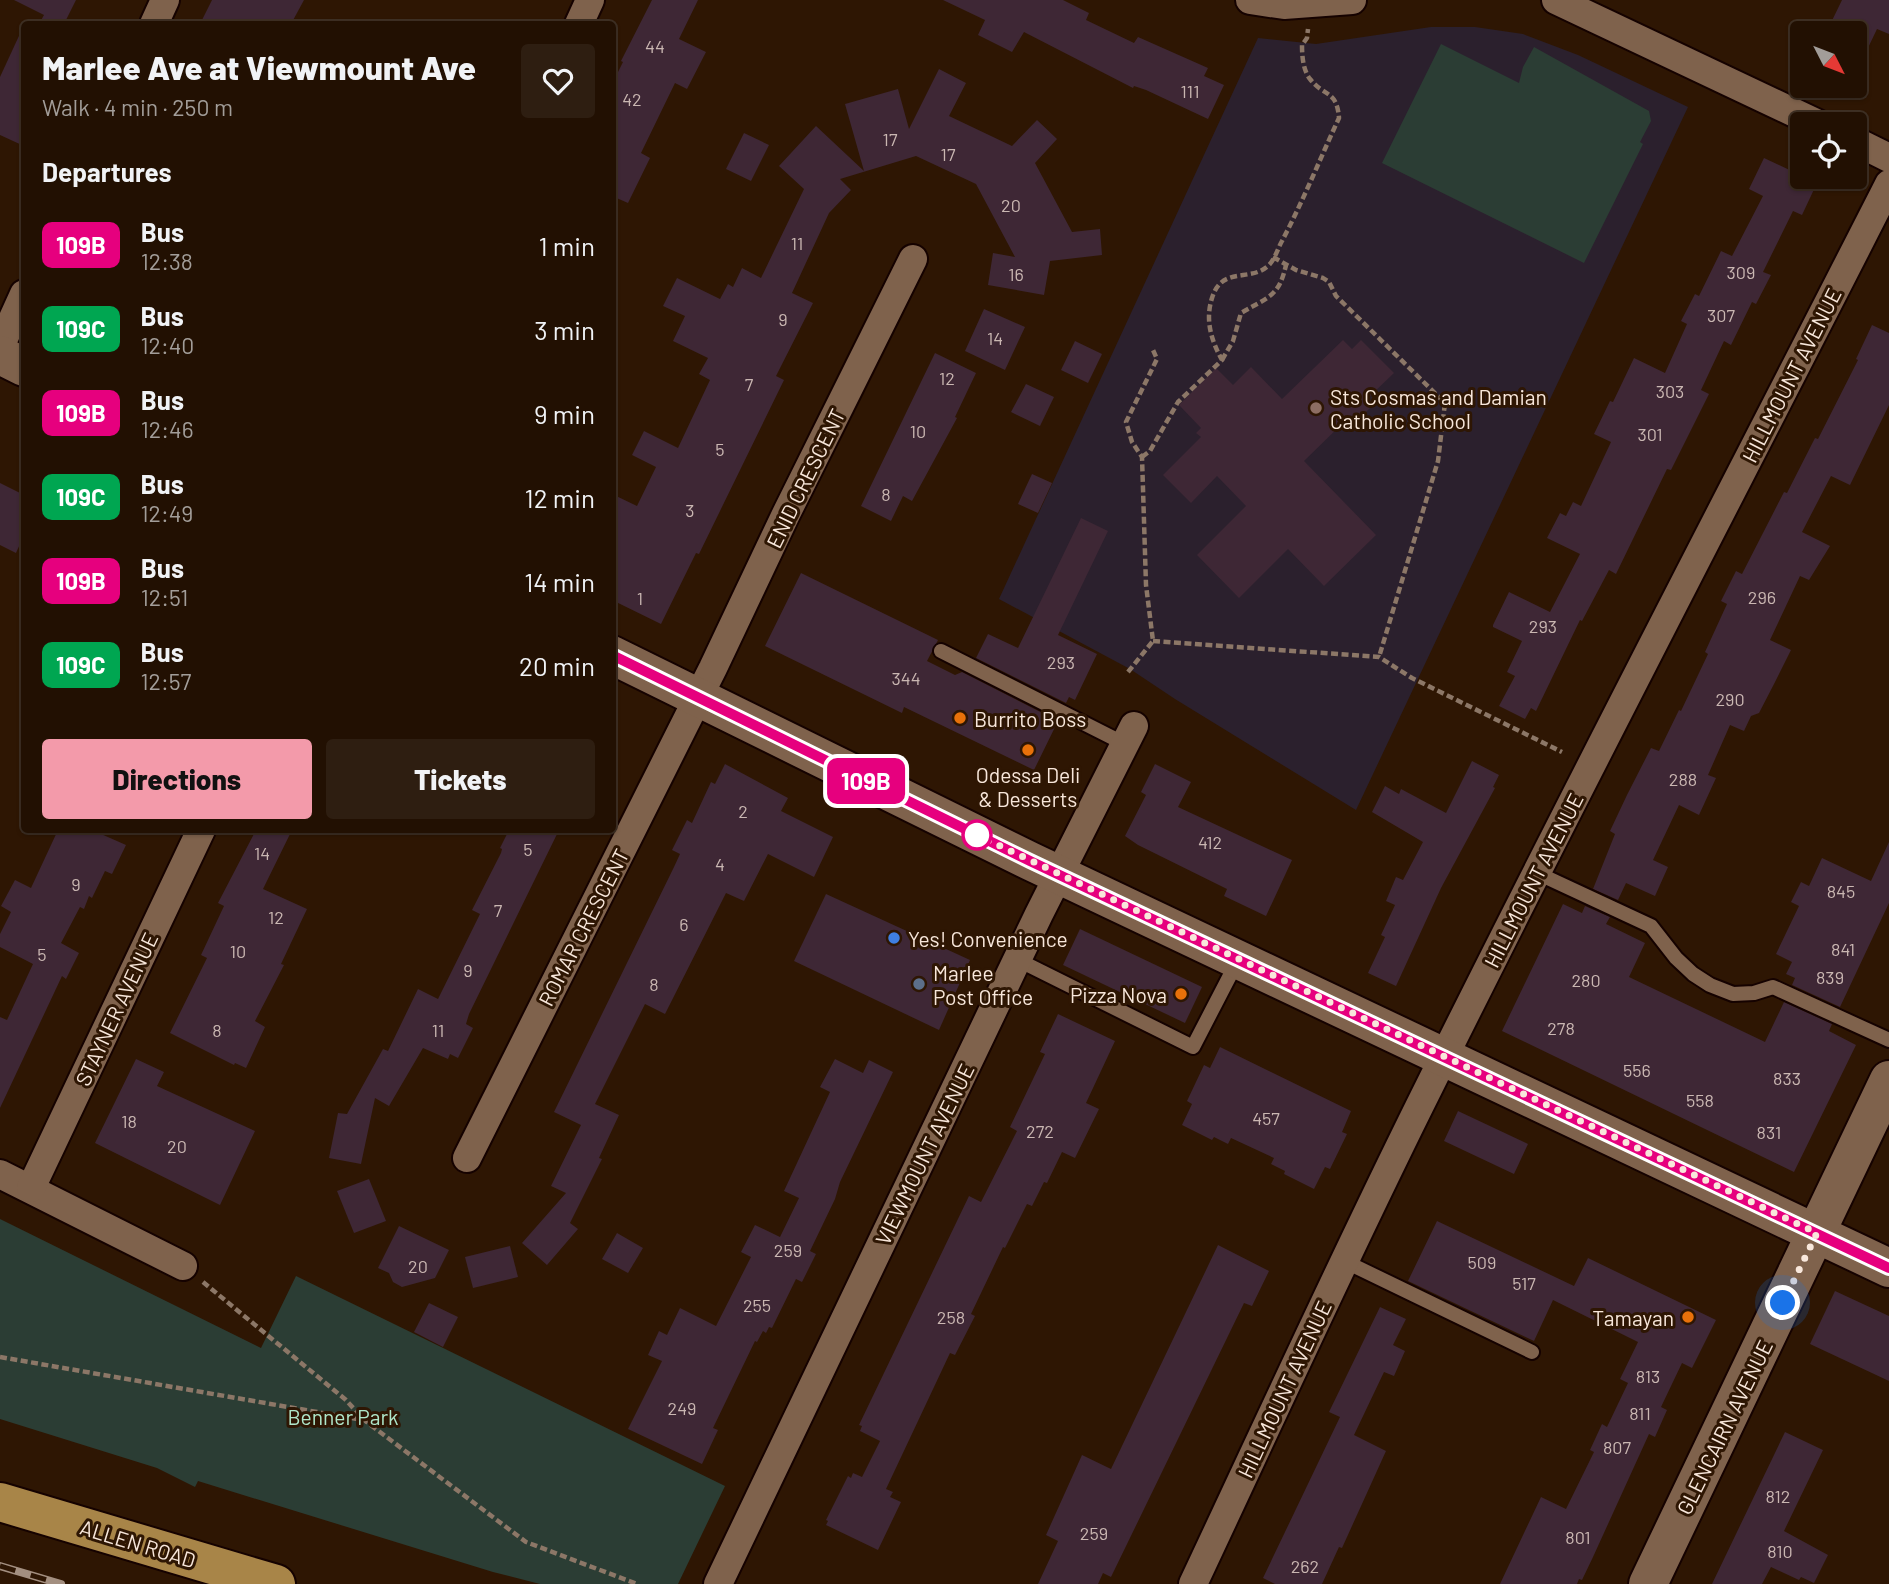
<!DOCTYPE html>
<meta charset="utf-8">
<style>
body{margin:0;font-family:Barlow,sans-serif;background:#2e1e11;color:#f1f3f6;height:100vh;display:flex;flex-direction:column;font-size:26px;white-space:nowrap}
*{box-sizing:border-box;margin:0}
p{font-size:23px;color:#a29d99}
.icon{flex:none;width:38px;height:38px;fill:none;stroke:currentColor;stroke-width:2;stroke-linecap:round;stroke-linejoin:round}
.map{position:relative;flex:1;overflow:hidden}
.drawer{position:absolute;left:21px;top:21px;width:595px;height:812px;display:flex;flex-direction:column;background:#221002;border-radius:7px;box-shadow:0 2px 5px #0004,0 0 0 2px #3f3024}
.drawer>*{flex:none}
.badge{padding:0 14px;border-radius:10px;font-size:24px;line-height:46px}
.needle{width:46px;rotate:132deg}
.fabs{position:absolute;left:1790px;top:21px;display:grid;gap:14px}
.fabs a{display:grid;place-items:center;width:77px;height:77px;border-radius:7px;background:#221002;box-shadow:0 2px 5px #0004,0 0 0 2px #3f3024;font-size:35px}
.you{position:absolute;width:35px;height:35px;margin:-18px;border:5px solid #fff;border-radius:50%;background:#1a73e8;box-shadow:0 0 0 10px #1a73e833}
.map>.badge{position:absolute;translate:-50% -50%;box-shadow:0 0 0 4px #fff}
h2{padding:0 21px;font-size:26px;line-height:63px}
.round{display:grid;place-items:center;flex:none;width:74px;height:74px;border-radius:7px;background:#2e1e11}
.headline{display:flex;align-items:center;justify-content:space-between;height:119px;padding:0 21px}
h1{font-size:33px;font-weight:800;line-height:52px}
.action{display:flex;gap:14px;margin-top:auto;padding:14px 21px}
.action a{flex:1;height:80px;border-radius:7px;background:#f39aaa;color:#111;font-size:28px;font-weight:800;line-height:80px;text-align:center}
.action a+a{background:#2e1e11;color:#f1f3f6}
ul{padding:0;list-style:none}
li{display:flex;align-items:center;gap:21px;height:84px;padding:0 21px}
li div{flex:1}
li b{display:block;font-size:26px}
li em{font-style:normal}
li .badge{min-width:77px;font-weight:700;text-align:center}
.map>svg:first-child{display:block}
.education{fill:#2b202d}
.green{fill:#2b3d34}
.building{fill:#3e2735}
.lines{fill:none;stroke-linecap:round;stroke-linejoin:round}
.lane-casing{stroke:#150200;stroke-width:18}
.street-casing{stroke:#150200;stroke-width:32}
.secondary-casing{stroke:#150200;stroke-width:42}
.highway-casing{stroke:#150200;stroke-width:42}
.path{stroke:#8c7767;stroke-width:4.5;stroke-dasharray:7 3.5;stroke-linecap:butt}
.lane{stroke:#7f624c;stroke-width:14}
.street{stroke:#7f624c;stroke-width:28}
.secondary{stroke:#7f624c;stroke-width:38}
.highway{stroke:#a88548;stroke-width:38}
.rail-casing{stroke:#a38f80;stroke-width:8}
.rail{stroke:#2e1603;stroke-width:5;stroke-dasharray:16;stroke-linecap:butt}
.line-casing{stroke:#fff;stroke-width:16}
.line{stroke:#e6007e;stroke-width:10}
.walk{stroke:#f8e7db;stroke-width:7;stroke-dasharray:0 12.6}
.education-dot{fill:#8d6e63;stroke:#2e1603;stroke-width:2.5}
.food-dot{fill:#e8710a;stroke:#2e1603;stroke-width:2.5}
.stop-dot{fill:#fff;stroke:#e6007e;stroke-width:3.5}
.shop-dot{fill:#3f7fe0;stroke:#2e1603;stroke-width:2.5}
.service-dot{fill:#5c6f8a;stroke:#2e1603;stroke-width:2.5}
.labels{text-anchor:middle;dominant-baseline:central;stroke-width:6;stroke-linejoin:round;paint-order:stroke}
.number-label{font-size:18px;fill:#cab7b2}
.street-label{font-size:21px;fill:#f8e7db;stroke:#2e1603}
.poi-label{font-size:21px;fill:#f8e7db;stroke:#2e1603;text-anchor:start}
.park-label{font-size:21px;fill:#afe7ca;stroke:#2e1603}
</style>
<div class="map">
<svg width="1889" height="1584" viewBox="0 0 1889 1584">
<rect width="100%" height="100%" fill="#2e1603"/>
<!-- education -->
<polygon class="education" points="1431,27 1475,27 1523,34 1578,55 1688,107 1356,810 1175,699 1130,669 999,599 1258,38 1316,44"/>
<!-- green -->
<g class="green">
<polygon points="1441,44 1519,83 1523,67 1534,47 1649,111 1651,121 1640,142 1643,144 1584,263 1382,163"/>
<polygon points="0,1219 261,1348 296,1276 725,1486 678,1584 540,1584 493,1572 198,1481 195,1487 157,1468 0,1419"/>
</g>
<!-- building -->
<g class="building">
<polygon points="14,0 76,0 64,24 39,24 44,15"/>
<polygon points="212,0 304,0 291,24 200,24"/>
<polygon points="652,0 698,0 679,39 706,52 687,89 675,83 641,153 650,158 628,203 612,196 612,84 623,62 621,61"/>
<polygon points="943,0 1063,0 1089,13 1086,20 1134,43 1138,37 1208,68 1204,76 1224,85 1208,119 1146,90 1134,86 1133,88 1024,32 1012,52 978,35 985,20"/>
<polygon points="1842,0 1889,0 1889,34 1877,29 1855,75 1855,33 1826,33"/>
<polygon points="24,25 24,146 0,135 0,77"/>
<polygon points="939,69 966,83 949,116 1012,146 1037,120 1057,139 1035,163 1072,232 1100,229 1102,255 1050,261 1044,295 988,285 993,253 1015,257 976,184 916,156 840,179 851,190 829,213 792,293 813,303 776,376 784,380 699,554 696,553 661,624 612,600 612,494 637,506 656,467 632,455 644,431 678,448 710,380 699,374 708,358 673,341 685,316 663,306 677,278 720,299 728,284 733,287 742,268 761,278 804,189 779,166 816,126 864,171 845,104 898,89 909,129"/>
<polygon points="744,133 769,145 751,181 726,169"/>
<polygon points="1764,158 1817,183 1802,215 1793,211 1763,272 1771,275 1756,304 1752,302 1731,345 1724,341 1701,390 1709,394 1671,470 1667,469 1616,574 1609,570 1582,621 1580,620 1536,711 1531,708 1525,719 1499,706 1515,676 1507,672 1522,641 1493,627 1493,625 1509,592 1550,612 1580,554 1547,538 1560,513 1566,516 1573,502 1581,506 1611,442 1594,434 1610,401 1613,402 1634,358 1665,373 1687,324 1681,321 1695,294 1699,296 1721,251 1732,256 1763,196 1749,189"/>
<polygon points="984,309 1025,327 1005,370 965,351"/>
<polygon points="1872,325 1889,333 1889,405 1850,485 1831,476 1802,532 1830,546 1809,580 1800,576 1770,640 1791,650 1774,684 1759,713 1751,716 1744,731 1730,725 1708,775 1716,778 1699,815 1679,805 1653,860 1668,867 1655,896 1626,883 1618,900 1593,889 1615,834 1610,831 1627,795 1651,748 1659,751 1679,710 1681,711 1708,654 1705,652 1727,604 1721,601 1736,571 1742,574 1784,492 1787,493 1815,438 1818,439 1858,360 1856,359"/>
<polygon points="1343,340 1352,349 1361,340 1394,373 1368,398 1374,404 1351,427 1345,421 1304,461 1376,535 1324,586 1288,549 1239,598 1197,555 1246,506 1217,476 1191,503 1163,475 1201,437 1196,433 1201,428 1179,405 1216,368 1233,385 1251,367 1282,399"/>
<polygon points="1075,341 1102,354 1088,383 1061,370"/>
<polygon points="935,353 976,373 955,417 957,418 912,501 903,496 891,521 861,506"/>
<polygon points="1026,384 1054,397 1040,426 1011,412"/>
<polygon points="1032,474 1052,483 1038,513 1018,504"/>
<polygon points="0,483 24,495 24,535 16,553 0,545"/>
<polygon points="1081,518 1108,531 1058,635 1097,654 1075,700 1069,697 1066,703 976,658 988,634 1018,648"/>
<polygon points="801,573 938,640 927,661 955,675 962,672 1058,721 1034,770 904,707 902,713 765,646"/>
<polygon points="1472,761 1499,775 1493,787 1495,788 1441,888 1396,986 1368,973 1385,937 1381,935 1395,905 1386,901 1396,877 1403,880 1423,842 1372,812 1385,786 1399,794 1401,789 1446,813"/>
<polygon points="725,764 788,798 781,811 833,837 814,877 768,854 744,901 726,893 665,1014 645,1004 595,1104 619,1115 599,1158 602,1159 570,1223 578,1229 547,1265 522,1243 566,1193 551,1186 581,1125 554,1112 674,867 680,854 672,850 687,820 692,823 711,782 715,784"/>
<polygon points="1155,764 1191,782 1178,807 1292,860 1266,916 1224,896 1227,889 1138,845 1125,836 1146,795 1141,792"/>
<polygon points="58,830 92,830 126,845 112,874 105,871 92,898 89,896 84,909 80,907 61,943 79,953 66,979 62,976 0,1108 0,1017 7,1020 33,964 0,947 0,934 11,912 1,906 15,880 31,888"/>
<polygon points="256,830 292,830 263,889 307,909 281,964 284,965 255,1021 265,1027 246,1068 235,1063 234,1065 170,1033 207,958 201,955 224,906 218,903"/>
<polygon points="509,830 559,830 469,1014 466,1024 473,1028 458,1058 450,1054 448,1059 423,1048 389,1106 375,1098 361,1164 329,1158 338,1113 347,1114 383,1049 388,1051 418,989 438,999 480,914 472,910 501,853 502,849 500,848"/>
<polygon points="1889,842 1889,903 1840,1007 1792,985 1795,978 1786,974 1792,962 1776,954 1799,906 1791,902 1801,882 1809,886 1822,858 1871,881"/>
<polygon points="826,894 970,960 939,1030 794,961"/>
<polygon points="1563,904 1582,913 1585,906 1610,917 1606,924 1645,943 1629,977 1765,1042 1784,1002 1832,1024 1829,1031 1856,1045 1794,1172 1502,1031"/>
<polygon points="1080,929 1202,987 1185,1023 1063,965"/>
<polygon points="1058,1014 1115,1041 1086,1103 1099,1109 1075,1158 1062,1152 1047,1183 1044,1182 1032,1206 1027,1204 1005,1248 1003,1247 971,1314 975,1316 955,1355 950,1353 886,1489 893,1492 890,1497 901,1502 878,1550 826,1525 828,1521 826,1520 848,1476 851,1478 853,1473 862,1477 880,1441 860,1431 862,1426 859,1425 969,1196 981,1202 1017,1131 1010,1127 1045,1054 1040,1052"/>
<polygon points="1220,1047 1351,1111 1342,1132 1347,1134 1330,1169 1325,1167 1314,1189 1284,1174 1285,1171 1271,1164 1274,1158 1231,1138 1228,1144 1214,1137 1212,1140 1182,1125 1192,1104 1187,1101 1204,1065 1210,1068"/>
<polygon points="136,1059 164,1072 157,1086 255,1131 220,1205 95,1143"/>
<polygon points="835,1059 863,1073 869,1060 893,1072 840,1182 835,1199 810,1251 816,1254 802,1282 796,1279 772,1328 769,1327 766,1333 763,1331 757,1342 755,1341 713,1428 718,1430 702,1464 628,1429 662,1361 648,1355 659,1331 667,1335 680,1308 716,1326 751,1257 741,1252 755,1225 780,1237 799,1198 784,1191 830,1092 820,1087"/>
<polygon points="1458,1111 1528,1144 1514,1174 1444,1141"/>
<polygon points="369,1179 386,1221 354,1233 337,1191"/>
<polygon points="1437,1221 1574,1286 1588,1258 1716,1320 1692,1368 1682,1363 1661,1407 1667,1410 1655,1437 1649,1434 1593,1557 1582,1580 1579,1579 1577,1584 1500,1584 1541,1497 1566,1509 1594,1452 1590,1450 1602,1424 1607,1427 1628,1383 1620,1379 1638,1342 1553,1300 1534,1341 1408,1281"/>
<polygon points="399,1226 449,1250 435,1278 402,1287 393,1282 389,1273 378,1268"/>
<polygon points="617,1233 643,1248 628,1273 602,1259"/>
<polygon points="1218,1245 1269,1271 1252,1306 1244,1303 1111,1577 1103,1573 1098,1584 1038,1584 1058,1541 1046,1535 1082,1455 1111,1469"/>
<polygon points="510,1246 518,1277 473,1288 465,1257"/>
<polygon points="1835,1291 1889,1316 1889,1381 1810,1344"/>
<polygon points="429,1303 458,1317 443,1347 414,1332"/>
<polygon points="1380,1307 1406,1319 1393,1345 1405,1351 1394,1376 1384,1372 1354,1435 1386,1451 1342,1548 1339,1547 1322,1584 1275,1584 1263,1578 1340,1417 1329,1412"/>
<polygon points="1785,1432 1823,1450 1784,1531 1828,1555 1814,1583 1801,1577 1799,1580 1771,1567 1762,1584 1712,1584"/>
</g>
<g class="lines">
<defs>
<g id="lane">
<polyline points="941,651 1125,744"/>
<polyline points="1537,873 1651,926 1676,958 1693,974 1710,985 1733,994 1754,993 1773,987 1889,1040"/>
<polyline points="1018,960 1193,1047 1238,960"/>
<polyline points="1344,1261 1532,1352"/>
</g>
<g id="street">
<polyline points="1250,0 1284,5 1352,0"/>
<polyline points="1556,0 1818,124"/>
<polyline points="154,24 165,0"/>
<polyline points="579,24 590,0"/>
<polyline points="1855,141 1889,158"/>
<polyline points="0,347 24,294"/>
<polyline points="467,1158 713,668 786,514 913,259"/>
<polyline points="0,1174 183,1266"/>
<polyline points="31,1188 201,830"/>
<polyline points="718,1584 1039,914 1134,726"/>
<path d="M1193,1584C1271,1418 1347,1251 1429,1087C1579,784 1736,485 1889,184"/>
</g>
<g id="secondary">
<polyline points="0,355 24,367"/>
<polyline points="612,655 1030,861 1889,1268"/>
<polyline points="1648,1584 1889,1080"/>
</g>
<polyline id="highway" points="0,1502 276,1584"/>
</defs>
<!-- lane casing -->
<use href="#lane" class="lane-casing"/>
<!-- street casing -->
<use href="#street" class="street-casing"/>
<!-- secondary casing -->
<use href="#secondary" class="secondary-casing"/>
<!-- highway casing -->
<use href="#highway" class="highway-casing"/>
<!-- path -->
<g class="path">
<polyline points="1273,257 1296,270 1323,278 1329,282 1336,296 1445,403 1438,461 1379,657"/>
<path d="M1222,360L1233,341L1241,313C1268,297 1279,297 1286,265"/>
<path d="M1142,457L1150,451L1178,402L1222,360C1211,340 1205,320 1212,298C1222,265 1251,283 1269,265C1275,259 1278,248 1282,241C1303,201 1320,159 1339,118C1337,90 1324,97 1310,79C1303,70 1302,56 1302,45L1307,38L1308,29"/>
<polyline points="1153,641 1379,657 1412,678 1562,752"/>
<polyline points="1128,672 1153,641 1146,585 1142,457 1132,442 1126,422 1157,359 1153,350"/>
<polyline points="203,1282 346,1400 364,1420 526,1542 637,1584"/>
<polyline points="0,1357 363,1420"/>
</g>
<!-- lane -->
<use href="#lane" class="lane"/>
<!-- street -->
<use href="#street" class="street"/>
<!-- secondary -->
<use href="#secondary" class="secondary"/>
<!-- highway -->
<use href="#highway" class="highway"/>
<defs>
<polyline id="rail" points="0,1566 61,1584"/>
</defs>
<!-- rail casing -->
<use href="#rail" class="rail-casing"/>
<!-- rail -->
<use href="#rail" class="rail"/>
</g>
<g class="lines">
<defs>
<polyline id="line" points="612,655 1030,861 1889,1268"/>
</defs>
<!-- line casing -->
<use href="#line" class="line-casing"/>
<!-- line -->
<use href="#line" class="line"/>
<!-- walk -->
<polyline class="walk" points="977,835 1817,1233 1783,1303"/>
</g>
<!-- markers -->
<circle class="education-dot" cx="1316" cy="408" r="7"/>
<g class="food-dot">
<circle cx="960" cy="718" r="7"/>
<circle cx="1028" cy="750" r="7"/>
<circle cx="1181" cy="994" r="7"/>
<circle cx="1688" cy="1317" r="7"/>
</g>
<circle class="stop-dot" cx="977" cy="835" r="14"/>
<circle class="shop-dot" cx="894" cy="938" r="7"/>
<circle class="service-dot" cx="919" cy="984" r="7"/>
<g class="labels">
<!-- number labels -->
<g class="number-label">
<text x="655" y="46">44</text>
<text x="1190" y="91">111</text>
<text x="632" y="99">42</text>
<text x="890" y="139">17</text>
<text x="948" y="154">17</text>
<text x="1011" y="205">20</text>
<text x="797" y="243">11</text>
<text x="1741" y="272">309</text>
<text x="1016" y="274">16</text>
<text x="1721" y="315">307</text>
<text x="783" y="319">9</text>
<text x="995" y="338">14</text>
<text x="947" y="378">12</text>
<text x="749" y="384">7</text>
<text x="1670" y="391">303</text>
<text x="918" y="431">10</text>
<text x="1650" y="434">301</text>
<text x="720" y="449">5</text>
<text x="886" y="494">8</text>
<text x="690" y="510">3</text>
<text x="1762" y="597">296</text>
<text x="640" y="598">1</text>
<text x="1543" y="626">293</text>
<text x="1061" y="662">293</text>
<text x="906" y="678">344</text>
<text x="1730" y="699">290</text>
<text x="1683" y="779">288</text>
<text x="743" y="811">2</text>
<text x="1210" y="842">412</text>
<text x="528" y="849">5</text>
<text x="262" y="853">14</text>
<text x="720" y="864">4</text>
<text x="76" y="884">9</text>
<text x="1841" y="891">845</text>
<text x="498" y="910">7</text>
<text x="276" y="917">12</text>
<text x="684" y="924">6</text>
<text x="1843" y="949">841</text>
<text x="238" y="951">10</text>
<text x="42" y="954">5</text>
<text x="468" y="970">9</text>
<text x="1830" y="977">839</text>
<text x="1586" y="980">280</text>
<text x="654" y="984">8</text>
<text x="1561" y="1028">278</text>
<text x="217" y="1030">8</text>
<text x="438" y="1030">11</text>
<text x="1637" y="1070">556</text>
<text x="1787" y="1078">833</text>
<text x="1700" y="1100">558</text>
<text x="1266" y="1118">457</text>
<text x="129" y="1121">18</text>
<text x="1040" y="1131">272</text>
<text x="1769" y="1132">831</text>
<text x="177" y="1146">20</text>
<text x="788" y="1250">259</text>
<text x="1482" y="1262">509</text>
<text x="418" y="1266">20</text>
<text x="1524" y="1283">517</text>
<text x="757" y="1305">255</text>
<text x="951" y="1317">258</text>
<text x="1648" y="1376">813</text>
<text x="682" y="1408">249</text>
<text x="1640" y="1413">811</text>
<text x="1617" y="1447">807</text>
<text x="1778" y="1496">812</text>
<text x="1094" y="1533">259</text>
<text x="1578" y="1537">801</text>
<text x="1780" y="1551">810</text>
<text x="1305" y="1566">262</text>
</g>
<!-- street labels -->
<g class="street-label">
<text transform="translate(1791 375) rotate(-63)">HILLMOUNT AVENUE</text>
<text transform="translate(805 478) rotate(-64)">ENID CRESCENT</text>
<text transform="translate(1533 880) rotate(-63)">HILLMOUNT AVENUE</text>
<text transform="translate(583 927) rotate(-63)">ROMAR CRESCENT</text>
<text transform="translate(116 1009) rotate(-65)">STAYNER AVENUE</text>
<text transform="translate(924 1154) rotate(-64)">VIEWMOUNT AVENUE</text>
<text transform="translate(1284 1389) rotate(-65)">HILLMOUNT AVENUE</text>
<text transform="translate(1724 1427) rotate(-64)">GLENCAIRN AVENUE</text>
<text transform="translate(138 1543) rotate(17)">ALLEN ROAD</text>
</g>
<!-- poi labels -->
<g class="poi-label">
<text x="1330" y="396">Sts Cosmas and Damian<tspan x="1330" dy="24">Catholic School</tspan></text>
<text x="974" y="718">Burrito Boss</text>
<text x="1028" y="774" text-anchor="middle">Odessa Deli<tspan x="1028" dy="24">&amp; Desserts</tspan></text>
<text x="908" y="938">Yes! Convenience</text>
<text x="933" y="972">Marlee<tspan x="933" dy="24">Post Office</tspan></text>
<text x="1167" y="994" text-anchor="end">Pizza Nova</text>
<text x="1674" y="1317" text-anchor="end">Tamayan</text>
</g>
<!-- park labels -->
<g class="park-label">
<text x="343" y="1416">Benner Park</text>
</g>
</g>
</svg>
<div class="fabs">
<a><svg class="needle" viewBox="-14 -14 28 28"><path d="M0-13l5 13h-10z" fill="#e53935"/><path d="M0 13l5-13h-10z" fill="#a29d99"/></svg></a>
<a><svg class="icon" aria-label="locate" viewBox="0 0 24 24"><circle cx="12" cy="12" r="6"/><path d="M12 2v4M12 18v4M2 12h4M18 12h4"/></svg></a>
</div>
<div class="you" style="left:1783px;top:1303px"></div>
<b class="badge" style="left:866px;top:781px;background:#e6007e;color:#fff">109B</b>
<section class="drawer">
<div class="headline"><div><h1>Marlee Ave at Viewmount Ave</h1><p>Walk · 4 min · 250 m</p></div><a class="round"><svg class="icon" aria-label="heart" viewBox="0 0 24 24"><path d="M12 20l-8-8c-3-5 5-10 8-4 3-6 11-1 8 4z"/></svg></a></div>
<h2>Departures</h2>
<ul>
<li><span class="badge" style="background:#e6007e;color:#fff">109B</span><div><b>Bus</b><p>12:38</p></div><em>1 min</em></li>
<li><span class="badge" style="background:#00a651;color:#fff">109C</span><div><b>Bus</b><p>12:40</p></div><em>3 min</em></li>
<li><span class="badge" style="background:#e6007e;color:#fff">109B</span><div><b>Bus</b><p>12:46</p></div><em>9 min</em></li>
<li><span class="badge" style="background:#00a651;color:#fff">109C</span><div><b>Bus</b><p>12:49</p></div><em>12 min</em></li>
<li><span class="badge" style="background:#e6007e;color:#fff">109B</span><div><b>Bus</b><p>12:51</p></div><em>14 min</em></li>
<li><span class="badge" style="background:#00a651;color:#fff">109C</span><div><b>Bus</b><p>12:57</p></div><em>20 min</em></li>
</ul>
<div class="action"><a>Directions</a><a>Tickets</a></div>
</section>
</div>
